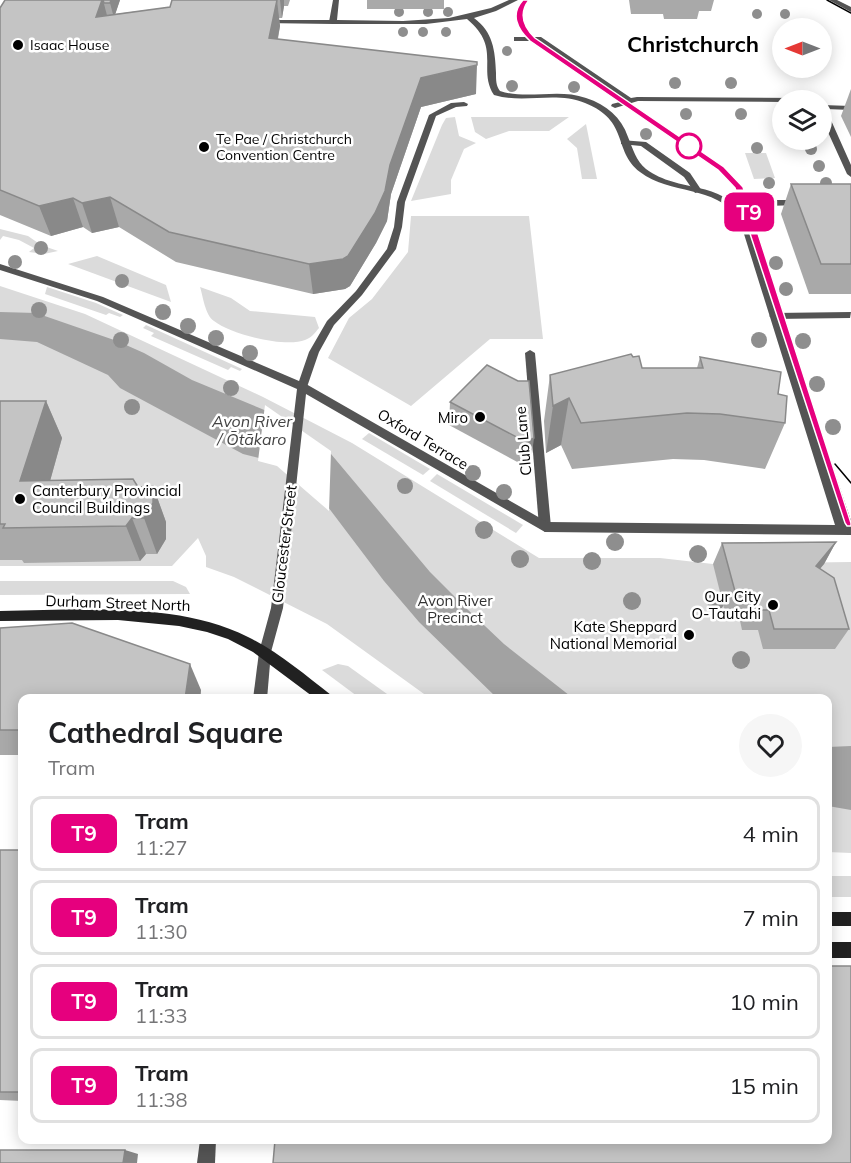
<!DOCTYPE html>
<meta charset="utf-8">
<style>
body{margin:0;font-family:Mulish,sans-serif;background:#f6f6f6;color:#202124;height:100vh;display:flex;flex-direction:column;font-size:22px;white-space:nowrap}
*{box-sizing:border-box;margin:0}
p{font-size:20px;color:#757577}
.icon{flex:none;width:33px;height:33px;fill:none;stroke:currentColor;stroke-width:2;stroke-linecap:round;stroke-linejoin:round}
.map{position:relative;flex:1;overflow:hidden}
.panel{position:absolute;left:18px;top:694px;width:814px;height:450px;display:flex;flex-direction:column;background:#fff;border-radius:12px;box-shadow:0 3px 15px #0003}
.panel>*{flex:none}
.badge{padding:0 12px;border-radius:9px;font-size:21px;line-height:39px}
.needle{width:39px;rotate:270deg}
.controls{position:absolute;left:772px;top:18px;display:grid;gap:12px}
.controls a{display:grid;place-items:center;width:60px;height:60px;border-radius:50%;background:#fff;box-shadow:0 3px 15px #0003;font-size:30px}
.map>.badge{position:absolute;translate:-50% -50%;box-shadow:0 0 0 3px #fff}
.round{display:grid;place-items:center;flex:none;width:63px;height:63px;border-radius:32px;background:#f6f6f6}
.headline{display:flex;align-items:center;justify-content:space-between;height:102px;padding:0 30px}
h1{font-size:28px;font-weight:700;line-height:45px}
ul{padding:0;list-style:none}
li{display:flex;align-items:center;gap:18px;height:75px;margin:0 12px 9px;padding:0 18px;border:3px solid #e0e0e0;border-radius:12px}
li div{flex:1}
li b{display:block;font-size:22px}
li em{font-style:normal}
li .badge{min-width:66px;font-weight:700;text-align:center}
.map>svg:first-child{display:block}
.green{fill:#dbdbdb}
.water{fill:#a2a2a2}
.pier{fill:#fff}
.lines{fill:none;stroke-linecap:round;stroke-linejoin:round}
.service{fill:#545454;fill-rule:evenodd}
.pedestrian{fill:#545454;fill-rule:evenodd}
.minor{fill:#545454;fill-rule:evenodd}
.tertiary{fill:#545454;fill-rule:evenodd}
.secondary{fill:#212121;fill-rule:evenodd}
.tram{stroke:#000;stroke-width:1.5}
.tree{fill:#8e8e8e}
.wall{fill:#a9a9a9}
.shaded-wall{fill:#898989}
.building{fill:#c4c4c4;stroke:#898989;stroke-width:1.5}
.line{fill:#e6007e;stroke:#fff;stroke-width:1.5}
.poi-dot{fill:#000;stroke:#fff;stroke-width:2}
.stop-dot{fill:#fff;stroke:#e6007e;stroke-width:3}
.labels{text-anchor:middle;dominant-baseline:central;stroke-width:5;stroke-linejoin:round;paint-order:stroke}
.far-poi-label{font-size:14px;fill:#000;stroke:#fff;text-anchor:start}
.poi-label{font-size:15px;fill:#000;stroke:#fff;text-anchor:end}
.street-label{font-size:15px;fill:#000;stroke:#fff}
.park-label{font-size:15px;fill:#323232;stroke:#fff}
.water-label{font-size:16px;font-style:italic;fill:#434343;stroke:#fff}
.far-town-label{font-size:22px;font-weight:bold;fill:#000;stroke:#fff}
</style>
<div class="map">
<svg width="851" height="1163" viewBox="0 0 851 1163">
<rect width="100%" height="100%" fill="#fff"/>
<!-- green -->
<g class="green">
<polygon points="455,117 459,136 476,143 464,149 451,180 451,194 411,201 442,125 446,118"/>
<polygon points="471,117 569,117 549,131 509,131 486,139 475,132"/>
<polygon points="586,124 597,179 582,179 577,148 567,139"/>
<polygon points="745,153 766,153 775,178 754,179"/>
<polygon points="411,216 529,216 543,339 490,339 411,406 328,358 349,318 372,299 408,252"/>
<polygon points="0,229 28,236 41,245 58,251 44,254 29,252 34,248 19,240 3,236 0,240"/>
<polygon points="97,256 166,285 171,302 68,264"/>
<polygon points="0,286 85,314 263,397 352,443 539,558 660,558 713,564 851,562 851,853 828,852 828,699 431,699 327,624 234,577 206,567 206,556 198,538 172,566 0,566"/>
<polygon points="47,287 96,303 123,315 120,317 109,313 106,315 45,294"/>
<path d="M200,287L231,298L250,311L315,317L319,328C315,333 311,338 305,340C285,348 230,334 214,321C205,315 203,296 200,287Z"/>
<polygon points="146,325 242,369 240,371 231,367 228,370 151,336 154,333 143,328"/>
<polygon points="369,433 430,469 423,475 362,439"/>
<polygon points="437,474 523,525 516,533 430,481"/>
<polygon points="0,581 173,581 186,587 190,594 0,595"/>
<polygon points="338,664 348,666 394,699 361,699 322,670"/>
<rect x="828" y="876" width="23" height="21"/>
</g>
<!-- water -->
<g class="water">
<polygon points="0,312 36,313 117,341 144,353 192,380 274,414 331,454 430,572 466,608 504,644 574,699 498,699 419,622 384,581 328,507 279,463 243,454 120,388 108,375 37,342 0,339"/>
<polygon points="851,746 851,810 828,806 828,747"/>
</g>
<!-- pier -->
<polygon class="pier" points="265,405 331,451 329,511 277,466 258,461"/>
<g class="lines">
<!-- service -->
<g class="service">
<polygon points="621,140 646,142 690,173 702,191 695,193 684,177 641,146 621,144"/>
<polygon points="851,312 850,318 774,319 769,316 774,313"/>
<polygon points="530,350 535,353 551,527 545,532 539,527 525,353"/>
</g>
<!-- pedestrian -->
<g class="pedestrian">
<polygon points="514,37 541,37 631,98 637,97 802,98 806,100 783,100 783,102 638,101 615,108 611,106 612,104 624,101 536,41 514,41"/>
<polygon points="464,102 468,104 467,106 456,107 436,116 405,202 402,227 396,249 362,295 334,325 319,352 307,387 302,391 298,390 297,387 309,352 327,321 356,291 387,249 394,227 397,202 429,115 451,103"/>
<polygon points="822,105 851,106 851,110 826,109 851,165 851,177 847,174 822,119"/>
<polygon points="798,200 802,203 801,205 765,206 761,203 765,200"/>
</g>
<!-- minor -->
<g class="minor">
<path d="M333,0H339L337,20L403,21L449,18L491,8L509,0H518L496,11L474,18C493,32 495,50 496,73C496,80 496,86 500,91C528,100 558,88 586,98C607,105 621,117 628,137C633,149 636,161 646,169C680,194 719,178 747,218L846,525H851V535L545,532L306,394L283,608L271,652L269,656L265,657L261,656L259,652L271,608L297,389L97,301L0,270V264L103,297L306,384L547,522L835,525L739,218C715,185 670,195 640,172C612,150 630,121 585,103C556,91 524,104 494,95C477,69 502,48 467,19L426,24H333L329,22Z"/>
<polygon points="829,0 837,0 851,7 851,12"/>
</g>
<!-- tertiary -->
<g class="tertiary">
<polygon points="265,20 333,20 337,22 333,24 263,23 261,22"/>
<polygon points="265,647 269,648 271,652 267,699 253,699 259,652 261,648"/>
<polygon points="200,1140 216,1140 215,1163 197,1163"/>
</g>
<!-- secondary -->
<g class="secondary">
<path d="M87,609C141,610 199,612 248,637C278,652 304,674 331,695L333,699H316L253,652L228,639L207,632L179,626L118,620L0,621V611Z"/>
<rect x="828" y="912" width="23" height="14"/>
<rect x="828" y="942" width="23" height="16"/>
</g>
<!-- tram -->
<g class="tram">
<path d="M526,0C515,15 520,28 533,40L721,169L738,187L851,523"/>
<polyline points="827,0 851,13"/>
<polyline points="835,464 851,483"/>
</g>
</g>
<!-- trees -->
<g class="tree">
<circle cx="399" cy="12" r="5"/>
<circle cx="428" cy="12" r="5"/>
<circle cx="448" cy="12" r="5"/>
<circle cx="757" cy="14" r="5"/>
<circle cx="785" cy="14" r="5"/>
<circle cx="403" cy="32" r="5"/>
<circle cx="423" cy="32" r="5"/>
<circle cx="446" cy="32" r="5"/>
<circle cx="507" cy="51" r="5"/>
<circle cx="675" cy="83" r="6"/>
<circle cx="731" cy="83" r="6"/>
<circle cx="512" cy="86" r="6"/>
<circle cx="574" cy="87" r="6"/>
<circle cx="686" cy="114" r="6"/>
<circle cx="741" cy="114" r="6"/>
<circle cx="646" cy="134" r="6"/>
<circle cx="757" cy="148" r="6"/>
<circle cx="811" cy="149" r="6"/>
<circle cx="819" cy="166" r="6"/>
<circle cx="769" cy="183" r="6"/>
<circle cx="826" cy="183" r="6"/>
<circle cx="41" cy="248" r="7"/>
<circle cx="15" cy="262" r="7"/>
<circle cx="776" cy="263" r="7"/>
<circle cx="122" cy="281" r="7"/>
<circle cx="786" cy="289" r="7"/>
<circle cx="39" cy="310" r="8"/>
<circle cx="163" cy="312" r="8"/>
<circle cx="188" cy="326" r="8"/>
<circle cx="216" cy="338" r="8"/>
<circle cx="121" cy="340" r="8"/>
<circle cx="759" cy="340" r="8"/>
<circle cx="803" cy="341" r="8"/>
<circle cx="250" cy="353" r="8"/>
<circle cx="817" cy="384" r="8"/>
<circle cx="231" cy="388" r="8"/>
<circle cx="132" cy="407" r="8"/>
<circle cx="833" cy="427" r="8"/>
<circle cx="473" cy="473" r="8"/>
<circle cx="405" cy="486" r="8"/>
<circle cx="504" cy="492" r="8"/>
<circle cx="484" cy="530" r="9"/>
<circle cx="615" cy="542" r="9"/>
<circle cx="698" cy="554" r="9"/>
<circle cx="520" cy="559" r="9"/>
<circle cx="592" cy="561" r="9"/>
<circle cx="632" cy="601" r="9"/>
<circle cx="716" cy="601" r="9"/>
<circle cx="741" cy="660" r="9"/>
</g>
<!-- wall -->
<g class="wall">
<polygon points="5,0 120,0 115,14 170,7 172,0 290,0 288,6 284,6 282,18 279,18 280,26 278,39 476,94 421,107 391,194 387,221 376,243 350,286 345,289 313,294 176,262 119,227 92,233 83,227 51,236 0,215 0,8"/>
<rect x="367" y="0" width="77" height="9"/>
<polygon points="629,0 714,0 711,11 699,11 697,19 664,19 663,14 631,14"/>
<polygon points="851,89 851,137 841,116"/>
<polygon points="791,184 851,184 851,294 809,294 781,214"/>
<polygon points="633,357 642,368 697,368 700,357 778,394 785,423 765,469 704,460 673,459 572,469 561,445 546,453 544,421 550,375"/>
<polygon points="518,381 531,461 523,465 449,425 450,402"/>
<polygon points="0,401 46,401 62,438 50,481 138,487 153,486 166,522 166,539 157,554 146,554 140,561 24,563 22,560 0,560"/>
<polygon points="836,542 824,564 820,569 849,629 835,649 763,649 758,630 742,630 739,616 726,616 713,564 722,543"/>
<polygon points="0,628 201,690 200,699 22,699 22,755 0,755"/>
<polygon points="22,837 22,1101 0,1100 0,850 19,850"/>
</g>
<!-- shaded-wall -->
<g class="shaded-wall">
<polygon points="102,0 103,0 110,27 96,17"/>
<polygon points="111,0 120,0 114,18 110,3"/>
<polygon points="277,0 280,26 272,67 269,38"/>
<polygon points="280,0 284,0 284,6 282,18"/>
<polygon points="477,65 476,94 421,107 391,194 387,221 376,243 350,286 345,289 313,294 309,264 421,78"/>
<polygon points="110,197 119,227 92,233 82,203"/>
<polygon points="73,198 83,227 51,236 39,206"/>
<polygon points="569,398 561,445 546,453 553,406"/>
<polygon points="46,401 62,438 40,517 20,481"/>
<polygon points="534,438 531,461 523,465 526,442"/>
<polygon points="153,486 166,522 166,539 157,554 144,518"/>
<polygon points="132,518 146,554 140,561 126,526"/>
<polygon points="836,542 824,564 804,587 816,566"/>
<polygon points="190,664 201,690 200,699 185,699"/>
<polygon points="125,1150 138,1154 137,1163 123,1163"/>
</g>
<!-- building -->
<g class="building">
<polygon points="5,0 102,0 96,17 170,7 172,0 277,0 269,38 477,62 477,65 421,78 390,165 385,191 375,213 348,256 343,259 309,264 169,232 110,197 82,203 73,198 39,206 0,190 0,8"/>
<polygon points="103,0 111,0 110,3 104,3"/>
<polygon points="791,184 851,184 851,264 821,264"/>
<polygon points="631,354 633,357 639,356 642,368 703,368 700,357 781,372 778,394 787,396 785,423 720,414 687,413 581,423 569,398 553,406 550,375"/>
<polygon points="487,365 518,381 529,381 534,438 526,442 450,402"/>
<polygon points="0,401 46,401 20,481 133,479 138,487 153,486 153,503 144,518 132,518 126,526 3,528 5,524 0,524"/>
<polygon points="836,542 816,566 834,578 849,629 774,629 769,610 752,610 749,595 736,595 722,543"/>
<polygon points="72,623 190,664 185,699 22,699 22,730 0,730 0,628"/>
<polygon points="22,837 22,1092 0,1092 0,850 19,850"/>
<polygon points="828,966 851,966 851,1163 273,1163 275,1140 828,1140"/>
<polygon points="0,1150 125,1150 123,1163 0,1163"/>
</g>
<!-- line -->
<path class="line" d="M523,0H529C518,14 524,27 535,38L724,167L743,187L851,523V526H847L845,523L735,188L718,170L530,41C517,29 510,14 523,0Z"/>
<!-- markers -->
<g class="poi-dot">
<circle cx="18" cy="45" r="6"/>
<circle cx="204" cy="147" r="6"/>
<circle cx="480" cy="417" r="6"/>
<circle cx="20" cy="499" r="6"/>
<circle cx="773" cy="605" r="6"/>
<circle cx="689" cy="635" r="6"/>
</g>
<circle class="stop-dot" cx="689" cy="146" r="12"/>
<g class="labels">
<!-- far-poi labels -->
<g class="far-poi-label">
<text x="30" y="45">Isaac House</text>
<text x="216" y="139">Te Pae / Christchurch<tspan x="216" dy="16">Convention Centre</tspan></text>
</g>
<!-- poi labels -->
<g class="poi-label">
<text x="468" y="417">Miro</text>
<text x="32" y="490" text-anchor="start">Canterbury Provincial<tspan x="32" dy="17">Council Buildings</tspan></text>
<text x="761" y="596">Our City<tspan x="761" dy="17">O-Tautahi</tspan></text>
<text x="677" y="626">Kate Sheppard<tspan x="677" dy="17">National Memorial</tspan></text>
</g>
<!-- street labels -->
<g class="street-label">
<text transform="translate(423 439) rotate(31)">Oxford Terrace</text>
<text transform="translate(523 441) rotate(-95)">Club Lane</text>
<text transform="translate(284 544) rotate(-83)">Gloucester Street</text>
<text transform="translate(118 603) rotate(2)">Durham Street North</text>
</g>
<!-- park labels -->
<g class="park-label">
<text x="455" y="600">Avon River<tspan x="455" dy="17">Precinct</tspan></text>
</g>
<!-- water labels -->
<g class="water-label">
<text x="252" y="421">Avon River<tspan x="252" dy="18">/ Ōtākaro</tspan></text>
</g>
<!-- far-town labels -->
<g class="far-town-label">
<text x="693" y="44">Christchurch</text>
</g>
</g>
</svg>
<div class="controls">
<a><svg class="needle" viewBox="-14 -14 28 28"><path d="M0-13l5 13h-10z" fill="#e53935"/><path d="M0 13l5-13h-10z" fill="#757577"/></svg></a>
<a><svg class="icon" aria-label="layers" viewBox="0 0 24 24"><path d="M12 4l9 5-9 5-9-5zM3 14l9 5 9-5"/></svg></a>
</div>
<b class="badge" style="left:749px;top:212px;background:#e6007e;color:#fff">T9</b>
<section class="panel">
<div class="headline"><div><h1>Cathedral Square</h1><p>Tram</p></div><a class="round"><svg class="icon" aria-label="heart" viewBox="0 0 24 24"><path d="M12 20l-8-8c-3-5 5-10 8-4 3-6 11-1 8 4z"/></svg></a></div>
<ul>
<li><span class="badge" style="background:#e6007e;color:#fff">T9</span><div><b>Tram</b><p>11:27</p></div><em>4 min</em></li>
<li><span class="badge" style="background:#e6007e;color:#fff">T9</span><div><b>Tram</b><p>11:30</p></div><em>7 min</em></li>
<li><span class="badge" style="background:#e6007e;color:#fff">T9</span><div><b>Tram</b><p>11:33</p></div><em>10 min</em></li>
<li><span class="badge" style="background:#e6007e;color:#fff">T9</span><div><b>Tram</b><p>11:38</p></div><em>15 min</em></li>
</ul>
</section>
</div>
